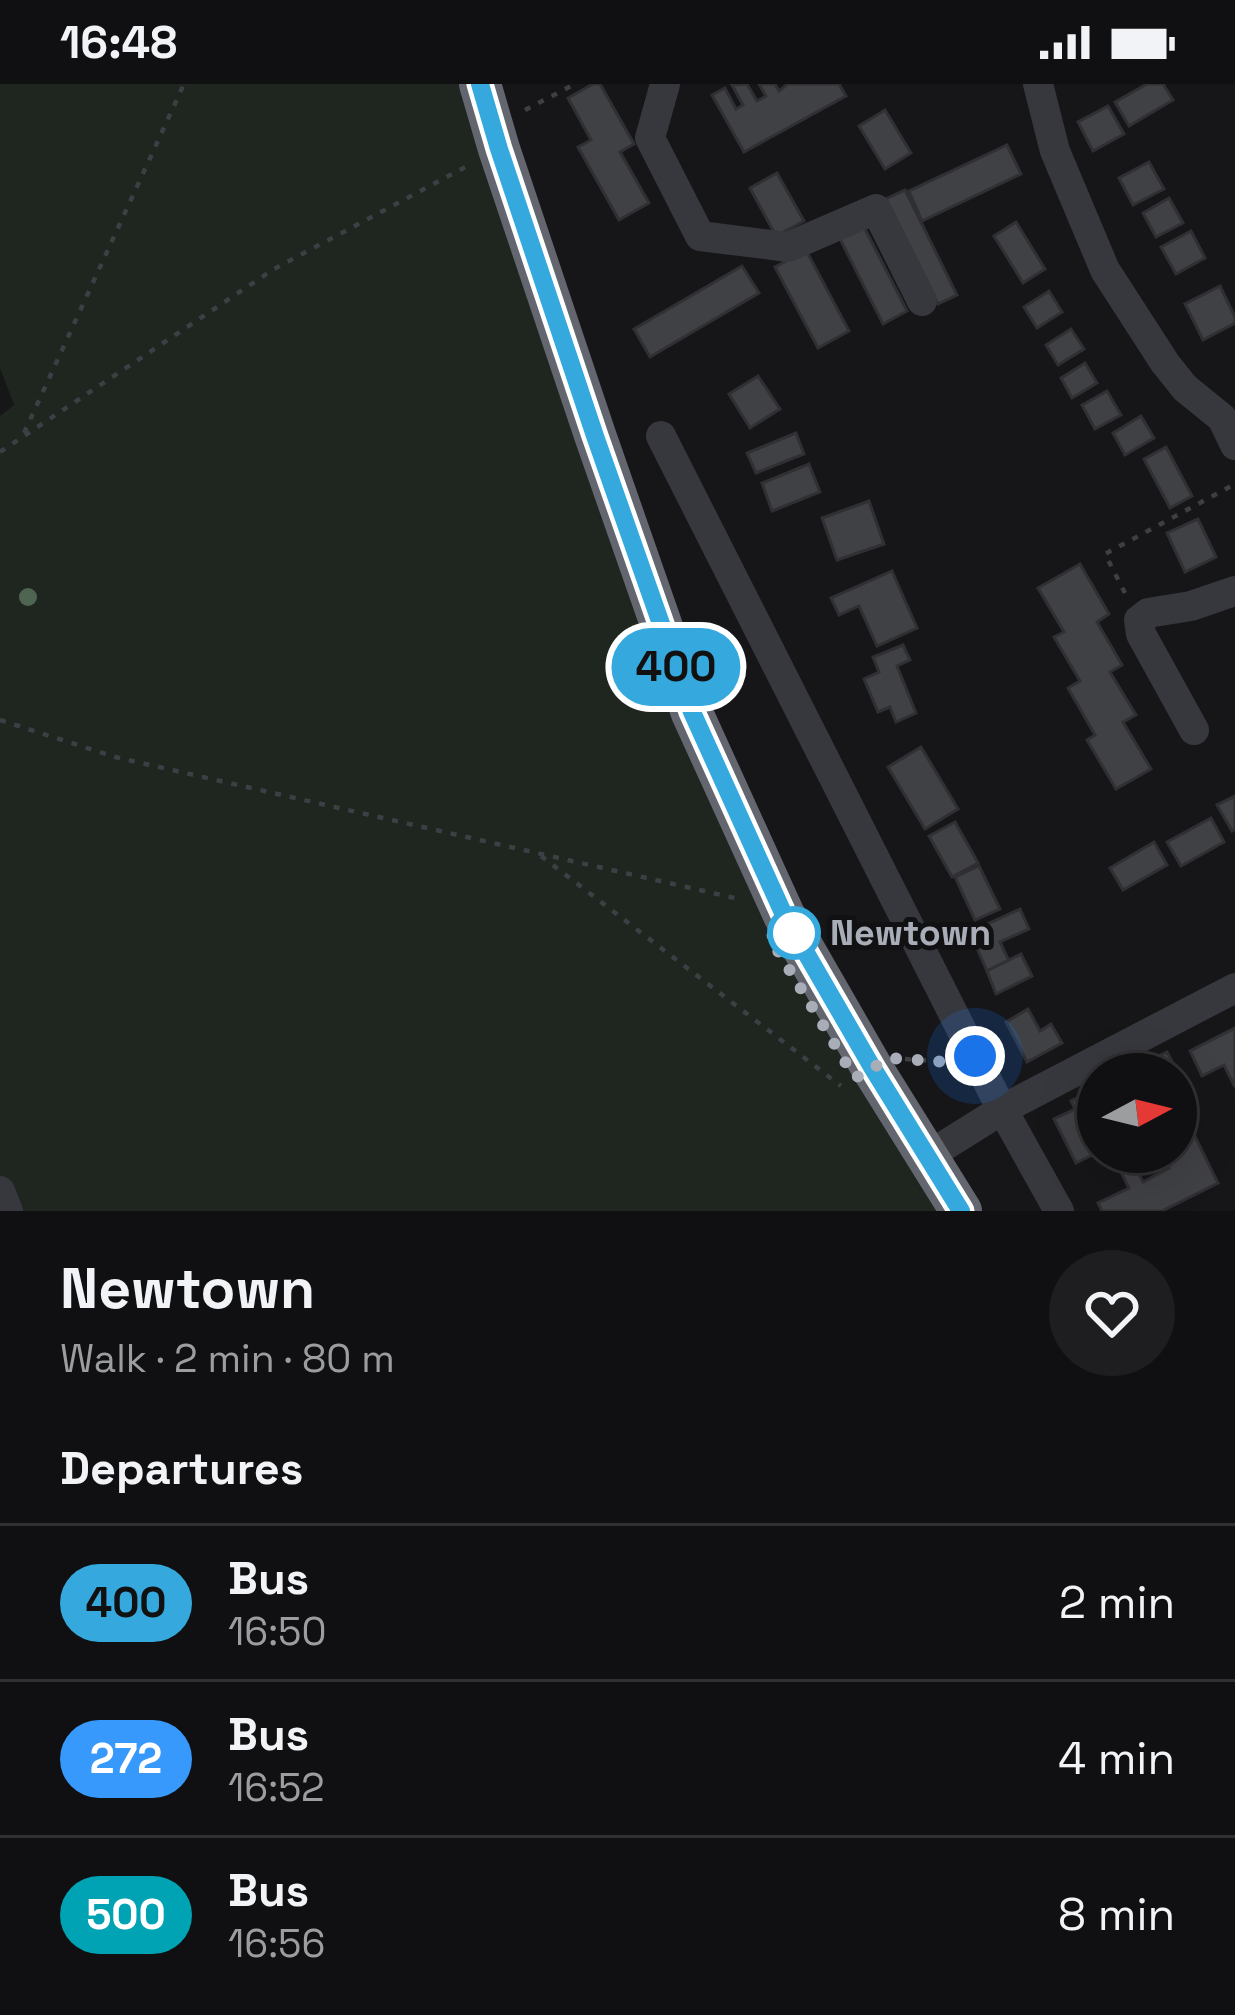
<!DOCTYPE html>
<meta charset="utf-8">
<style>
body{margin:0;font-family:"Space Grotesk",sans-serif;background:#1e1e20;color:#f1f3f6;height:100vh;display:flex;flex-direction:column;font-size:45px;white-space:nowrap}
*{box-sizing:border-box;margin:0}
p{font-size:39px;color:#9c9d9f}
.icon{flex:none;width:66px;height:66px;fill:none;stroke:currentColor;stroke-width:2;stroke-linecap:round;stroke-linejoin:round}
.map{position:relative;height:1127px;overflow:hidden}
.drawer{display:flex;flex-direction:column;background:#101012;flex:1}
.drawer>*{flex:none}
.badge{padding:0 24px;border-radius:39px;font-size:42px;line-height:78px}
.needle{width:78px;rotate:83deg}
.tools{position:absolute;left:1077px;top:969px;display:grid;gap:24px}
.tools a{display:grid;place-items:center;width:120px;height:120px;border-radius:50%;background:#101012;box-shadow:0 12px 48px #0002,0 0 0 3px #303032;font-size:60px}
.you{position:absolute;width:60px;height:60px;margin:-30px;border:9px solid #fff;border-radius:50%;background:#1a73e8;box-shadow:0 0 0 18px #1a73e833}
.map>.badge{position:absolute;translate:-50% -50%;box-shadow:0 0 0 6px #fff}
h2{padding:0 60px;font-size:45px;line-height:108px}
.round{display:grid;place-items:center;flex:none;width:126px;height:126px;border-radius:63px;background:#1e1e20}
.overview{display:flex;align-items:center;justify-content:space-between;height:204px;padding:0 60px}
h1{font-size:57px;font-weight:700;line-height:90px}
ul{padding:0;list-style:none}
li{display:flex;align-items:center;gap:36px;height:156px;padding:0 60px;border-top:3px solid #303032}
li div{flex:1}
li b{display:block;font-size:45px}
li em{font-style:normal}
li .badge{min-width:132px;font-weight:700;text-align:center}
.status{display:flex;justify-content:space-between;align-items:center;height:84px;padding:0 60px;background:#101012;direction:ltr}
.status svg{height:33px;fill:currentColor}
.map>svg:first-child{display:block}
.green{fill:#1e261f}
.building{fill:#404145;stroke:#303034;stroke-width:3}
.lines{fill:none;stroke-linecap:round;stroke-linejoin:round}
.path{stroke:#3d3f44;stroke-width:4.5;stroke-dasharray:6 9;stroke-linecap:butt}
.minor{stroke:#37383d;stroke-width:30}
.highway{stroke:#63666e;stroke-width:42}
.tree{fill:#506452}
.line-casing{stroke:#fff;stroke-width:27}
.line{stroke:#35a9de;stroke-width:18}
.walk{stroke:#a8adb8;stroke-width:12;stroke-dasharray:0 21.6}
.stop-dot{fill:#fff;stroke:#35a9de;stroke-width:6}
.labels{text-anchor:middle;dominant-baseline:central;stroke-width:10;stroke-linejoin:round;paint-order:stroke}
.stop-label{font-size:36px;font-weight:bold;fill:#a8adb8;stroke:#111113;text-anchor:start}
</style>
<div class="status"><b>16:48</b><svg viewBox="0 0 49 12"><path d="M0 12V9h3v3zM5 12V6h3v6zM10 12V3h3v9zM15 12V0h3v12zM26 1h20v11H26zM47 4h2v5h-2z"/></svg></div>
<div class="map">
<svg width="1235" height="1127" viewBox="0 0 1235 1127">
<rect width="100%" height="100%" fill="#161618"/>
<!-- green -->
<polygon class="green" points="0,0 476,0 692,629 961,1127 0,1127 0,332 14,321 0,284"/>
<!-- building -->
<g class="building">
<polygon points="593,0 600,0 634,60 620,68 649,119 619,136 578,63 591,56 568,14"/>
<polygon points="747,0 757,17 766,12 759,0 775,0 779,7 788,0 839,0 846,12 744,68 712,11 725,4 736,25 743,21 732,1"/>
<polygon points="1147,0 1163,0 1173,16 1129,42 1115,18"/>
<polygon points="1108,22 1124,50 1093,67 1078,38"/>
<polygon points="885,26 911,69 885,85 859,42"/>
<polygon points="1007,61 1021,90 922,137 909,107"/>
<polygon points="1149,78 1164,105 1133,121 1119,94"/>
<polygon points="777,89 804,137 776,152 750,104"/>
<polygon points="905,106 957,211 938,220 886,115"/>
<polygon points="1169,114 1183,139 1156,153 1143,129"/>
<polygon points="1016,138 1045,185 1023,199 994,152"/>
<polygon points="862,139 907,227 883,240 838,151"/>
<polygon points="1191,147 1205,174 1176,190 1161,163"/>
<polygon points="806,166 849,247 818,264 775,183"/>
<polygon points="742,182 759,209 650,273 634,245"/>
<polygon points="1220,202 1235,233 1235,239 1203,256 1185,220"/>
<polygon points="1049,207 1062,228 1037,244 1024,223"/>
<polygon points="1071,245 1084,265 1058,281 1046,261"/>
<polygon points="1085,279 1097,299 1072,314 1061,294"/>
<polygon points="758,292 780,325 750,344 729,310"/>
<polygon points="1107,307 1121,331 1095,345 1082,321"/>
<polygon points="1141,332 1154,354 1125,371 1113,349"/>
<polygon points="796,349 804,370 756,389 747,369"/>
<polygon points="1166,363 1192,412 1170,424 1144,375"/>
<polygon points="809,380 820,408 772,427 762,399"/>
<polygon points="869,417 884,460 837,476 822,434"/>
<polygon points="1198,435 1216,473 1185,488 1167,449"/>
<polygon points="1080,480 1109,530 1097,538 1122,581 1110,588 1136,631 1123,638 1151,685 1116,705 1087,656 1095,651 1068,604 1080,597 1054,553 1064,548 1038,504"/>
<polygon points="892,487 917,544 877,562 859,522 839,531 831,514"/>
<polygon points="903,561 910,576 897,582 916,629 896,638 890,623 878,628 864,595 879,588 873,573"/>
<polygon points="921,663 958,725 925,745 888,683"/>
<polygon points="1235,712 1235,745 1232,747 1217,721"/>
<polygon points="1211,734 1224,758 1181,782 1167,758"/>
<polygon points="955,738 978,779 952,793 929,752"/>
<polygon points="1154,758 1167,781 1123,806 1110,784"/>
<polygon points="979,782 1000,825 975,836 955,793"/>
<polygon points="1020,825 1029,845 1000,858 1009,877 987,887 970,848"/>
<polygon points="1021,870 1032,892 996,910 987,887"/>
<polygon points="1028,925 1040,947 1051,940 1062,959 1027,978 1006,938"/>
<polygon points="1235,944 1235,1003 1224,981 1202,992 1190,967"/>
<polygon points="1167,968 1186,1004 1176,1009 1176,990 1123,990"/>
<polygon points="1097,1004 1098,1068 1076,1079 1054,1035 1075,1025 1071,1017"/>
<polygon points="1176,1014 1218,1099 1162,1127 1102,1127 1098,1119 1129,1104 1111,1068 1128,1068 1143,1098 1169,1084 1161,1068 1176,1068"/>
</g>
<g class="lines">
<!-- path -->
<g class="path">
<polyline points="525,26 575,0"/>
<polyline points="24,349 184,0"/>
<polyline points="0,368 274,185 471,80"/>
<polyline points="1125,509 1105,470 1235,400"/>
<polyline points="0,636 115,673 739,815"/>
<polyline points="541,772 841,1002"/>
<polyline points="905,975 947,978"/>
</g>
<!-- minor -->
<g class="minor">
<polyline points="665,0 650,54 700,152 788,163 876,125 922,217"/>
<polyline points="1038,0 1055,67 1105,186 1165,279 1185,304 1222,334 1235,361"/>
<polyline points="661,352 996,1014 1059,1127"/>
<polyline points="1194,646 1141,550 1139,536 1148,529 1191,522 1235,507"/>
<polyline points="928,1072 1003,1025 1235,904"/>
<polyline points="0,1107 8,1127"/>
</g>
<!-- highway -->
<polyline class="highway" points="480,0 499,65 595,351 692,629 784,831 872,984 961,1127"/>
</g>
<!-- trees -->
<circle class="tree" cx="28" cy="513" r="9"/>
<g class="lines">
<defs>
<polyline id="line" points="480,0 499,65 595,352 692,628 784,831 872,983 961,1127"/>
</defs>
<!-- line casing -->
<use href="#line" class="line-casing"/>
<!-- line -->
<use href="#line" class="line"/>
<!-- walk -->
<polyline class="walk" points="794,849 769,852 855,994 890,974 962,979 975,972"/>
</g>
<!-- markers -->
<circle class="stop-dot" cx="794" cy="849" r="24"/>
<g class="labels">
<!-- stop labels -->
<g class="stop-label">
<text x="830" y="849">Newtown</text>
</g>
</g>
</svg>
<div class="tools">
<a><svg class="needle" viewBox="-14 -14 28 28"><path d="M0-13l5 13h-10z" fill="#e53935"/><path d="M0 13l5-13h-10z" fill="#9c9d9f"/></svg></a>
</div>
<div class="you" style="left:975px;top:972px"></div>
<b class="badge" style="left:676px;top:583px;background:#35a9de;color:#111">400</b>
</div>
<section class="drawer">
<div class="overview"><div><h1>Newtown</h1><p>Walk · 2 min · 80 m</p></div><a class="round"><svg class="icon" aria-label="heart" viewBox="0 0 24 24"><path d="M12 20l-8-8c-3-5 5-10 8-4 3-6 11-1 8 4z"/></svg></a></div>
<h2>Departures</h2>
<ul>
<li><span class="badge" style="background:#35a9de;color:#111">400</span><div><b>Bus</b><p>16:50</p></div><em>2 min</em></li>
<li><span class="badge" style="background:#3799fb;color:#fff">272</span><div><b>Bus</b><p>16:52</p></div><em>4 min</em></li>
<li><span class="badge" style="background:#00a3b4;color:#fff">500</span><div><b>Bus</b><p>16:56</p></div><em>8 min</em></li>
</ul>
</section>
